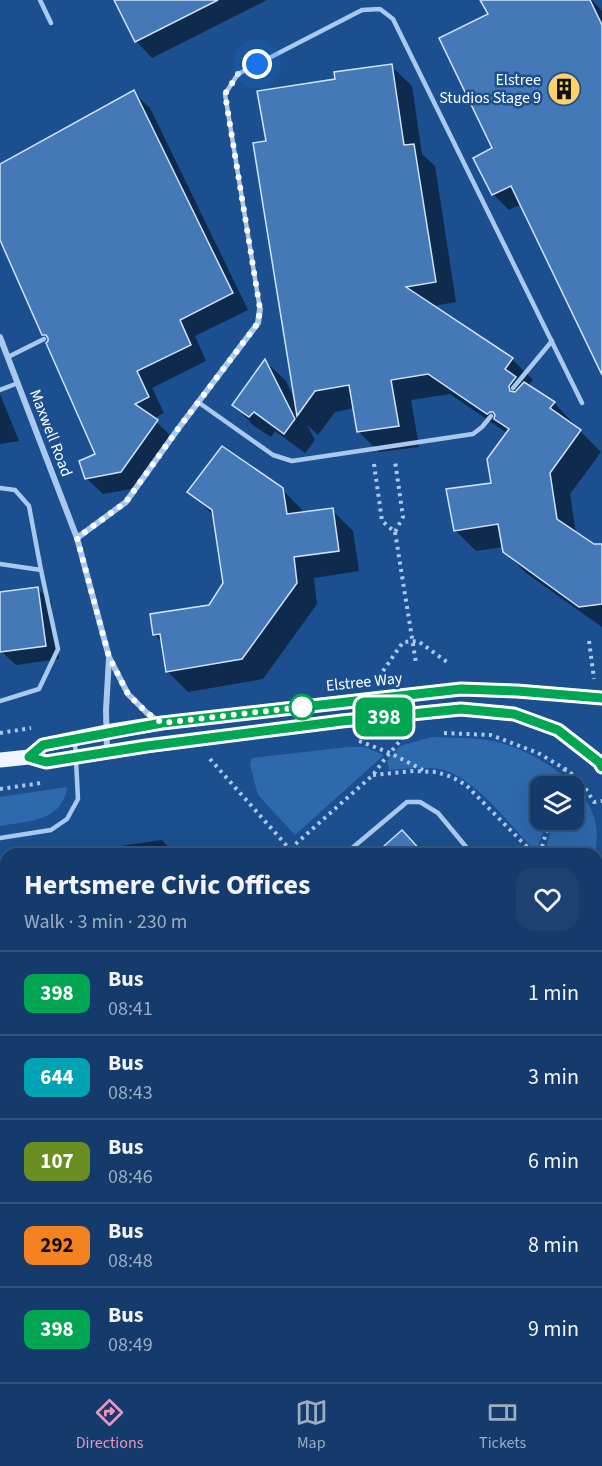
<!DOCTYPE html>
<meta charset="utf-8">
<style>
body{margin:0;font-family:"Source Sans 3",sans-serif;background:#1d4271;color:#f1f3f6;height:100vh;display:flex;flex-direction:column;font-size:22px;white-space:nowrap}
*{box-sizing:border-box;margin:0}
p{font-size:20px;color:#9dadc1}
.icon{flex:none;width:33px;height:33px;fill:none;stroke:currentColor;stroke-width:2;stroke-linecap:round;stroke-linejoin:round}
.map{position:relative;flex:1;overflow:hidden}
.side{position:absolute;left:0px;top:848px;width:603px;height:536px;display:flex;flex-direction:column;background:#143b6b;border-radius:18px 18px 0 0;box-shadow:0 6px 24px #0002,0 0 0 2px #33557e}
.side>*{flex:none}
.badge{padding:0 12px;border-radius:9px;font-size:21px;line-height:39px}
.buttons{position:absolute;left:530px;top:776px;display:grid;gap:12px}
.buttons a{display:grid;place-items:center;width:54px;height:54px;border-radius:12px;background:#143b6b;box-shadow:0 6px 24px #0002,0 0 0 2px #33557e;font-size:30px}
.you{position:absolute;width:30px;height:30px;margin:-15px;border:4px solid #fff;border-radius:50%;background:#1a73e8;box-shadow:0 0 0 9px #1a73e833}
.map>.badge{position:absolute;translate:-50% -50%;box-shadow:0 0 0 3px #fff}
.round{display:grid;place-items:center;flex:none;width:63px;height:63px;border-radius:18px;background:#1d4271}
.summary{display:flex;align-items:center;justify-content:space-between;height:102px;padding:0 24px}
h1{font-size:28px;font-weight:700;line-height:45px}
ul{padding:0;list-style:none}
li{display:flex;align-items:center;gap:18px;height:84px;padding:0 24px;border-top:2px solid #33557e}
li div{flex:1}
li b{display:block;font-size:22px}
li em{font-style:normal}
li .badge{min-width:66px;font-weight:700;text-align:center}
.tab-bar{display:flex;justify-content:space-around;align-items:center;height:84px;border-top:2px solid #33557e;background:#143b6b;font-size:16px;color:#9dadc1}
.tab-bar a{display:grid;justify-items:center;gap:3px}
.tab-bar .selected{color:#e797bd}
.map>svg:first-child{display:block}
.green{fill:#2e69ad}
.shadow{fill:#0007}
.building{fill:#4478b7;stroke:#cfe3fa;stroke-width:1.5}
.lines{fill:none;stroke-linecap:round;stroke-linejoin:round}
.path{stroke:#a9c9ee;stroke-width:4;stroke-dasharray:3 4.5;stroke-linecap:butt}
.service{stroke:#a9c9ee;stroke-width:4.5}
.minor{stroke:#a9c9ee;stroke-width:6}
.secondary{stroke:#d6e6fa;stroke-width:12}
.primary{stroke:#f0f6ff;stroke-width:15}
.line-casing{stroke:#fff;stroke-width:14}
.line{stroke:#00a651;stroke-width:9}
.walk{stroke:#fff;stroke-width:6;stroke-dasharray:0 10.8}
.stop-dot{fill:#fff;stroke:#00a651;stroke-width:3}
.labels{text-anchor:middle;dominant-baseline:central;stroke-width:5;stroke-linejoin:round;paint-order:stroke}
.poi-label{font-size:16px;fill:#fff;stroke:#1b4f8f;text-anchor:end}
.street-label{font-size:16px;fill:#fff;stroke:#1b4f8f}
</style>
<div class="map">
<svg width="602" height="1382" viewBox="0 0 602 1382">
<rect width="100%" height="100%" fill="#1b4f8f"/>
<!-- green -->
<g class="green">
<path d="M432,737C452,738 473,737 493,741C517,746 541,759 561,774L557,786H540V819H547L537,851L533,849C511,825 475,779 444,770C428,766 405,769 389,770L387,761L400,746Z"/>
<polygon points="348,747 365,747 384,755 295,835 258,795 250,765 252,758"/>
<path d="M567,777C589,800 602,820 595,853H544L554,819H573V786H564Z"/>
<path d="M67,787C63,822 27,821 0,826V797Z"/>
</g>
<!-- shadow -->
<g class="shadow">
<polygon points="115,0 267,0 152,58 136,41"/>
<polygon points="490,0 592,0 602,11 602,371 521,204 509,210 493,194 494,149"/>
<polygon points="391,66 412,86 422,154 435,166 456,302 433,306 512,359 533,380 528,386 554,403 574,424 573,426 580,431 601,452 570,494 576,534 602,552 602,627 526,573 504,551 503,547 476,551 455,530 493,484 507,433 450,394 411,400 419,447 379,452 358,431 354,408 335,412 318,435 307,425 315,440 305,453 275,431 271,437 254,426 234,405 265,361 286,381 295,400 267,142 337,80"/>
<polygon points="133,92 150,108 248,310 195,336 206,361 152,388 164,413 153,419 173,438 137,488 103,494 86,478 97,455 50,340 44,334 0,236 0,166"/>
<polygon points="0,394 19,441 0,444"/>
<polygon points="282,489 303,511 303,513 332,510 353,531 359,571 314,578 317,604 263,679 188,692 167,671 163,643 154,634 210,606 224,583 214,516 189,491"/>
<polygon points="37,588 51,601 59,659 16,665 2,652 0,634 0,593"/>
<polygon points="162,840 175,854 73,854 73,853"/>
<polygon points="6,935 6,993 0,994 0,936"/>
<polygon points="602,995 602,1081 597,1086 597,999"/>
<polygon points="89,1377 156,1377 153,1382 87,1382"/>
<polygon points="280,1377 337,1377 346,1382 277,1382"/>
<polygon points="389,1377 471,1377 449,1378 447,1382 394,1382"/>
</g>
<!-- building -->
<g class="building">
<polygon points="114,0 218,0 135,42"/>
<polygon points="480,0 590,0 602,25 602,375 511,186 492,195 473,158 492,148 439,38 488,14"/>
<polygon points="392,64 404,145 414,144 436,282 406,287 513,358 505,369 516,377 509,386 510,391 515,392 524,382 555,402 550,408 581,430 550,473 557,519 594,544 602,544 602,604 579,607 503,552 498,524 454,531 446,489 491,483 487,459 509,429 494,419 495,415 493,412 490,412 487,414 428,374 391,380 399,426 357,432 349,385 315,391 297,416 253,143 266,141 257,91 335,79 334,72"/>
<polygon points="134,90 233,293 180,320 191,345 137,371 149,397 135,404 158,420 121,472 85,479 79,461 95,454 46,343 48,341 48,338 46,335 42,335 0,240 0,164"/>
<polygon points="265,359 295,419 284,434 254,412 249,417 232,405"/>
<polygon points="222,446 283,488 287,514 333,508 339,551 294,557 297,583 242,659 166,672 160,634 153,635 150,614 209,605 223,583 212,510 187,492"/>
<polygon points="38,587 46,646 0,652 0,592"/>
<polygon points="402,830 424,854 375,854"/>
</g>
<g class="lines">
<!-- path -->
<g class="path">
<polyline points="374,464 382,521 395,532 403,517 395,461"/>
<polyline points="395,532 416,663"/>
<polyline points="589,641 594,679"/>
<polyline points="383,671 403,642 418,641 447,662"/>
<polyline points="0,733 31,728"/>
<polyline points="444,733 491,735 538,753 567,770 582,783 594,802 602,801"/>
<polyline points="359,741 390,753 423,770"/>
<polyline points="210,759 294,854"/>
<polyline points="373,775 414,771 436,772 452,777 466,785 532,852 535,854"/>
<polyline points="560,786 565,769"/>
<polyline points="0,789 41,783"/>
<polyline points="290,849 373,775 384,760 404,736"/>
<polyline points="540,854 550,819"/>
<polyline points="597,872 602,874"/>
<polyline points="0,910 6,909"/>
</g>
<!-- service -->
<g class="service">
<polyline points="40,0 51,23"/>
<polyline points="260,309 225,94 238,74 362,10 380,9 393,19 582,403"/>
<polyline points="8,357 44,339"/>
<polyline points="513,388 552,341"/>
<polyline points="0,390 18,383"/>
<polyline points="198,402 273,455 292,461 473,434 482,427 491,416"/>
<polyline points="0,488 15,490 29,506 41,570"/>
<polyline points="0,564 41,570 58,649 39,689 0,701"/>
<polyline points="0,838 51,830 67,819 78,799 75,741"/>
<polyline points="345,854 407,802 420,802 438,813 472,854"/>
<polyline points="0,1062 6,1062"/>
<polyline points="236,1377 244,1382"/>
<polyline points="380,1377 387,1382"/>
</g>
<!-- minor -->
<g class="minor">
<polyline points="0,337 77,538 109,657 128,694 147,713 159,722"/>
<polyline points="77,538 126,502 178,429 258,323 260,309"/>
<polyline points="107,752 106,710 109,658"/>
</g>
<!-- secondary -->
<g class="secondary">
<polyline points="597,905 602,896"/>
<polyline points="597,918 602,917"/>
<polyline points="199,1382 201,1377"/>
</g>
<!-- primary -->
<g class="primary">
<polyline points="29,757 43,745 106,732 162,723 461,689 517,691 602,698"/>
<polyline points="0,760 29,757 46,762 146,746 342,721 461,709 514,714 558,730 599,762 602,767"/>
</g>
</g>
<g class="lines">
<defs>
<polyline id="line" points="602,698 517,691 461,689 162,723 43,745 29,757 46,762 147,746 342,721 461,709 514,714 558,730 599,762 602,767"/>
</defs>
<!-- line casing -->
<use href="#line" class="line-casing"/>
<!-- line -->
<use href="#line" class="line"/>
<!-- walk -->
<polyline class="walk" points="257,64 238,74 225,94 260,309 258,323 178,429 126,502 77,538 109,657 128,694 147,713 162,723 302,707"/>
</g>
<!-- icons -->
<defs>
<symbol id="building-disc" viewBox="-11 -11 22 22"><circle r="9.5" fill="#ffd166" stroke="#1b4f8f"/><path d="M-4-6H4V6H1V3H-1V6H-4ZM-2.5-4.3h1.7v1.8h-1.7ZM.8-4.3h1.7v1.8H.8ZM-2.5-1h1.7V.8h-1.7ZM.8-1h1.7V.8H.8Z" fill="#111"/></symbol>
</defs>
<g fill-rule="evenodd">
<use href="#building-disc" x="545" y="70" width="38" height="38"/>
</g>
<!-- markers -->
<circle class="stop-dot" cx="302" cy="707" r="12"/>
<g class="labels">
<!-- poi labels -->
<g class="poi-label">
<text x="541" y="80">Elstree<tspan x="541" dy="18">Studios Stage 9</tspan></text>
</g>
<!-- street labels -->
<g class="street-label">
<text transform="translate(51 433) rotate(69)">Maxwell Road</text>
<text transform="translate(364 682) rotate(-6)">Elstree Way</text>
</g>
</g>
</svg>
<div class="buttons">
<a><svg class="icon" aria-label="layers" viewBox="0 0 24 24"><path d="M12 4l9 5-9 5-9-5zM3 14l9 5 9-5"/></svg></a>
</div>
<div class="you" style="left:257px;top:64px"></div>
<b class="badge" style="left:384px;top:717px;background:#00a651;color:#fff">398</b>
<section class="side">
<div class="summary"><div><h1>Hertsmere Civic Offices</h1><p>Walk · 3 min · 230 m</p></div><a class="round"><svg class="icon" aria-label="heart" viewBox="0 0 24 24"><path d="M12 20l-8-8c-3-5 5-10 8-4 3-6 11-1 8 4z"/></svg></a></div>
<ul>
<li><span class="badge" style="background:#00a651;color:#fff">398</span><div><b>Bus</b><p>08:41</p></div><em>1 min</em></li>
<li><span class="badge" style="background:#00a3b4;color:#fff">644</span><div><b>Bus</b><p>08:43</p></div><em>3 min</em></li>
<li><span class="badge" style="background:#6b8e23;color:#fff">107</span><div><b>Bus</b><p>08:46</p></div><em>6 min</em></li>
<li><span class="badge" style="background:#f58220;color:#111">292</span><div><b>Bus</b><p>08:48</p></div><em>8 min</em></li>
<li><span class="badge" style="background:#00a651;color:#fff">398</span><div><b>Bus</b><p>08:49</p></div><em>9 min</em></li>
</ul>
</section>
</div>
<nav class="tab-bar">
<a class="selected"><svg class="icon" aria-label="directions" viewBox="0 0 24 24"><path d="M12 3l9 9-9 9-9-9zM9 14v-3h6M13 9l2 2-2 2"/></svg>Directions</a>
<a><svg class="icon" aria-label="map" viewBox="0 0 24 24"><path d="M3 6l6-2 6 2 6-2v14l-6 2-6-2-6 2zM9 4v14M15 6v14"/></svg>Map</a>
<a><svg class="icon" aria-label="tickets" viewBox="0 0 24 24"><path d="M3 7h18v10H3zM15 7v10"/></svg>Tickets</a>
</nav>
